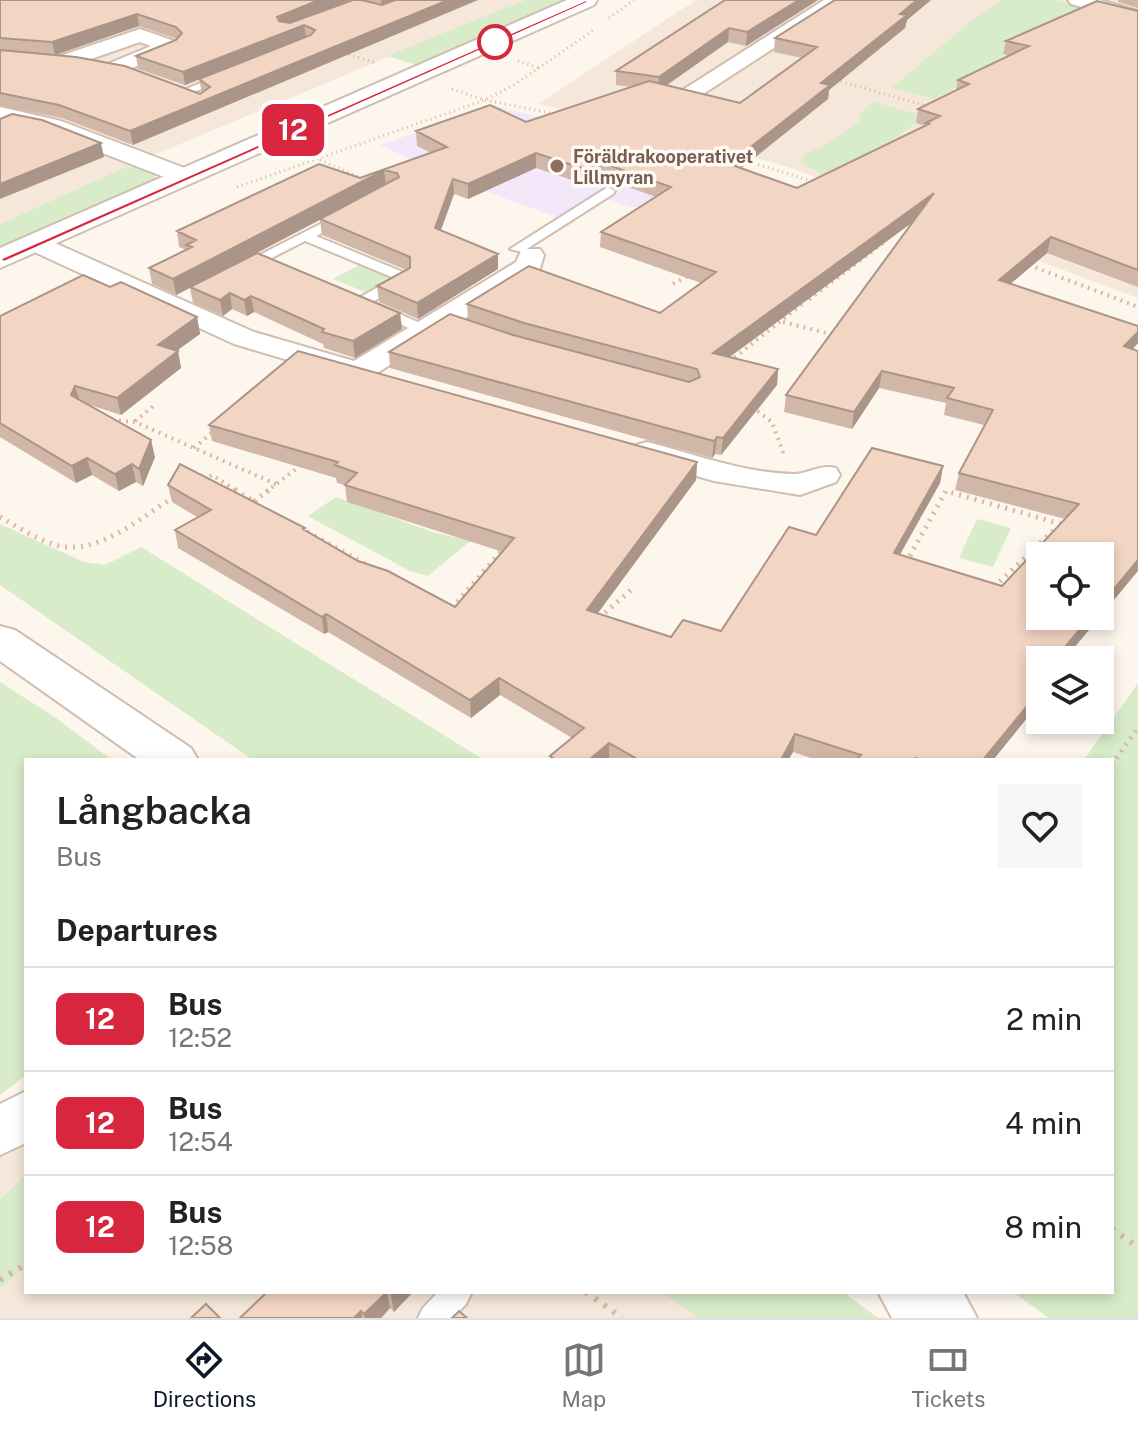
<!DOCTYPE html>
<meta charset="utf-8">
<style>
body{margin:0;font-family:"Public Sans",sans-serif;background:#f6f6f6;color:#222;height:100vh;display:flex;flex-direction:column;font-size:30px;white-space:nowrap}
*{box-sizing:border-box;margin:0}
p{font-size:26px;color:#767676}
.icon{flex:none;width:44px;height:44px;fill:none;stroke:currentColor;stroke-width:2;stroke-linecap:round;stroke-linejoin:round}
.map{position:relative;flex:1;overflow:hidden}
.side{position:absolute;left:24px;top:758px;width:1090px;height:536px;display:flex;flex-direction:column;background:#fff;border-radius:0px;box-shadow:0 4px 12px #0003}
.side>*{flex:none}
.badge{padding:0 16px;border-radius:12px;font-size:28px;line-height:52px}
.fabs{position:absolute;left:1026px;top:542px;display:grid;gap:16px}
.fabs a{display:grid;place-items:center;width:88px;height:88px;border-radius:0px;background:#fff;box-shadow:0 4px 12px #0003;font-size:40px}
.map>.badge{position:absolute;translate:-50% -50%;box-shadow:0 0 0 4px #fff}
h2{padding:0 32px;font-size:30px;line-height:72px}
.round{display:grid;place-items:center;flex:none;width:84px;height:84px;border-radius:0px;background:#f6f6f6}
.head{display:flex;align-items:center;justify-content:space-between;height:136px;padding:0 32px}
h1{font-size:38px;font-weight:600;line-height:60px}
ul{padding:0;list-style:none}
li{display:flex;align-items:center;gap:24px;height:104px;padding:0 32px;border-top:2px solid #e0e0e0}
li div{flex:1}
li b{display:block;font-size:30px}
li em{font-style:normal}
li .badge{min-width:88px;font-weight:700;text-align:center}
.menu{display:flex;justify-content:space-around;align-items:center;height:112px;border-top:2px solid #e0e0e0;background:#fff;font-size:22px;color:#767676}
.menu a{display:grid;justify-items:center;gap:4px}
.menu .active{color:#111827}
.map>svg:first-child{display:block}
.residential{fill:#f5e8da}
.education{fill:#f3e8fa}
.green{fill:#d8ecc9}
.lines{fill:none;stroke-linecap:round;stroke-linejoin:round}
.service-casing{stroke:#d1beb0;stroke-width:4}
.minor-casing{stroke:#d1beb0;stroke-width:4}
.tertiary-casing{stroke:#d1beb0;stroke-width:4}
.path-far3{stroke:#d9b8a5;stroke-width:3;stroke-dasharray:1 4;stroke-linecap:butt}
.path-far2{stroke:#d9b8a5;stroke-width:4;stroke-dasharray:2 5;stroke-linecap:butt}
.path-far1{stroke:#d9b8a5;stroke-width:5;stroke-dasharray:2 6;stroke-linecap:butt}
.path{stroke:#d9b8a5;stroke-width:6;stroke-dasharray:3 8;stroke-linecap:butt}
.service{fill:#fff;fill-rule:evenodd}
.minor{fill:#fff;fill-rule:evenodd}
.tertiary{fill:#fff;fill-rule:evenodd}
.wall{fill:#d1b7a8;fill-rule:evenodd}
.shaded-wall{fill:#aa9588}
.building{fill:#f3d5c3;stroke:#aa9588;stroke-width:2}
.line{fill:#d7263d;stroke:#fff;stroke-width:2}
.stop-dot{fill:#fff;stroke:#d7263d;stroke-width:4}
.education-dot{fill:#8d6e63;stroke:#fffaf3;stroke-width:3}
.labels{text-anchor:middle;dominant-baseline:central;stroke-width:7;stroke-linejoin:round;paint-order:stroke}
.far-education-label{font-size:18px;font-weight:bold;fill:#785e54;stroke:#fffaf3;text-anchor:start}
</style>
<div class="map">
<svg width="1138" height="1318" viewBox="0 0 1138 1318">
<rect width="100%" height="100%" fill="#fdf6ec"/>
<!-- residential -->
<g class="residential">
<polygon points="0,0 525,0 161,152 0,224"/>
<polygon points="696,0 1138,0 1138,298 794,169 663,131 538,104"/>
<polygon points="0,1121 26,1141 26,1175 0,1197"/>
<polygon points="26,1266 26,1292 662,1292 698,1318 0,1318 0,1289"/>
</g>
<!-- education -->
<polygon class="education" points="493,105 595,132 706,172 648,207 630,207 605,198 564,220 466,184 380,145"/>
<!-- green -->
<g class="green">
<polygon points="525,0 573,0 423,67 387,56"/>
<polygon points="1002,0 1053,0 1138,22 1052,19 1012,38 1002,54 1003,64 933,99 892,88 971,21"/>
<path d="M874,102L921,115C912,134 845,166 824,176L801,162L806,154L837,138L861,120L859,114Z"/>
<polygon points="126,167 141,167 155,175 156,183 0,250 0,224"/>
<polygon points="363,263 389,274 386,281 365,292 333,279"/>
<polygon points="336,497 433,532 470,541 428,576 410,571 308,516"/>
<polygon points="977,519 1011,528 993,567 959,558"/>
<polygon points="0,524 84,562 105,565 141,547 484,760 253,760 0,585"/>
<polygon points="0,682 56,718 112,760 26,760 26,1075 0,1095"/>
<polygon points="1138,683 1138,1318 1049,1318 1013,1292 1112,1292 1112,760 1084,760"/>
<polygon points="26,1175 26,1266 0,1289 0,1198"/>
<polygon points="662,1292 843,1292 878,1318 698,1318"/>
</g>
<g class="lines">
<defs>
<g id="service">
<polygon points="225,73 231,76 229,78 191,93 181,91"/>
<polygon points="608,187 615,191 613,194 522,252 510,249"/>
<polygon points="344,212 349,213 349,219 316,236 410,275 410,281 367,305 357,305 357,299 394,278 305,241 246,271 241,272 234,268"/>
<polygon points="377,304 429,327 432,330 424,335 419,333 372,311 372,305"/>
<polygon points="438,1292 470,1292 471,1294 466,1304 453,1318 418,1318 423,1308"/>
</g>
<g id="minor">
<polygon points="824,0 848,0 700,96 692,98 681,91"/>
<polygon points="1068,0 1100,0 1138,11 1138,23 1071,4"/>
<polygon points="140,29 177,42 181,46 177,50 118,74 110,73 107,68 110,63 151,46 140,42 65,68 54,62 57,57"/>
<polygon points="0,107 61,121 195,172 198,177 195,182 177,182 46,131 0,121"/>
<polygon points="37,235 254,332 354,361 516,262 522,249 540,249 544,255 539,272 369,378 358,381 234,344 28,249 24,243 28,237"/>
<path d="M647,442C694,454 744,473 794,474C809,474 819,464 836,468L840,475L836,482L800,495L714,481L636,459L631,452L636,445Z"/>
<polygon points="26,1091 26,1143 0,1155 0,1104"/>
</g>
<g id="tertiary">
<polygon points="567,0 597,0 594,5 0,268 0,248"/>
<polygon points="0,626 15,630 191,748 198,760 140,760 0,661"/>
<polygon points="878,1292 963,1292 977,1318 892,1318"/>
</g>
</defs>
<!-- service casing -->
<use href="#service" class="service-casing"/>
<!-- minor casing -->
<use href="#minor" class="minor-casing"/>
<!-- tertiary casing -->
<use href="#tertiary" class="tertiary-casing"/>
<!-- path-far3 -->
<g class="path-far3">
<polyline points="609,18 634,0"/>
<polyline points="344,53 376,63"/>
<polyline points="518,61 539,68"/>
<polyline points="836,80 930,107"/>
<polyline points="452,89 485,100 555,114"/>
<polyline points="320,160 366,180"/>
<polyline points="744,160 814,182"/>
<polyline points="237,187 485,100 514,85 595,29"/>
</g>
<!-- path-far2 -->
<g class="path-far2">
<polyline points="1029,265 1138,307"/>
<polyline points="673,284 688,276"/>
<polyline points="803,299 807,301 887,240"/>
<polyline points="783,322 834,335"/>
<polyline points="729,362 806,301"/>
<polyline points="752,407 772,422 784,455"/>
<polyline points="112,420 135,422 278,485"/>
<polyline points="135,421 156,404"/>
<polyline points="194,448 215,430"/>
<polyline points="204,480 212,475 239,492"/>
<polyline points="266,492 304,463"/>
</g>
<!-- path-far1 -->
<g class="path-far1">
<polyline points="235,490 257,503"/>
<polyline points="254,501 269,490"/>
<path d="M0,517C18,527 36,539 56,545C97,557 141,517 174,497"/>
<polyline points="300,528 365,564"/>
<polyline points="906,563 946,491 1061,524"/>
<polyline points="994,587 1056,528"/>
<polyline points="452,608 505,547"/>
<polyline points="599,618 631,590"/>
<polyline points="1112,765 1138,727"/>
</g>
<!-- path -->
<g class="path">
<polyline points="1112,1229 1138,1247"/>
<polyline points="0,1280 26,1264"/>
<polyline points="586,1292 622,1318"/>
</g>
<!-- service -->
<use href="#service" class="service"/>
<!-- minor -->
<use href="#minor" class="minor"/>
<!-- tertiary -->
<use href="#tertiary" class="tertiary"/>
</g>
<!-- wall -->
<g class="wall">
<path d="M0,0H350L329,9L353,0H395L382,5L133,145L62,118L0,106ZM139,26L177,39L136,56L138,69L185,85L258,56L199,79L202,93L200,94L55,55Z"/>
<polygon points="725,0 818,0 746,46 728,42 666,86 740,103 803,58 774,52 775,38 835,0 931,0 907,20 905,28 829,90 828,99 741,168 797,188 925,126 916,123 918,109 956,90 958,80 1009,56 1003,54 1006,41 1138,11 1138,287 1047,253 1010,284 1138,343 1133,349 1040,660 1040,702 993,760 817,760 793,752 788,760 550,760 550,756 572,738 500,695 471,718 328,632 324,634 178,548 175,530 197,517 172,502 168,485 306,531 358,561 455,607 503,552 347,502 345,485 337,483 336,478 212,441 209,425 697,462 696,480 597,613 671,637 721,631 816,535 943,466 940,483 900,555 1002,586 1065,519 955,490 959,473 984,425 944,415 946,403 879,388 852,429 784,412 786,395 913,221 729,357 778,369 777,385 721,455 715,454 712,458 390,368 389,352 468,320 467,304 660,313 701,283 600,247 601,232 656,197 600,177 587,185 536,168 468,199 454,194 440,231 498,269 418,319 379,302 377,286 406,270 322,235 320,220 257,253 400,313 402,329 355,358 324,348 323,344 254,312 247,316 232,309 223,316 193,303 190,288 176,295 152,284 149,268 186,250 179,247 177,231 360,178 431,153 417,146 416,131 526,122 632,87 616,85 616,71"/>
<polygon points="1118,0 1138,0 1138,8 1118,2"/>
<polygon points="110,287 197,317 200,334 176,351 178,351 181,368 121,415 90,405 155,457 143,486 136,482 119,491 92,475 76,483 0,437 0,316"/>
<polygon points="267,1292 413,1292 394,1312 390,1308 381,1318 240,1318"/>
</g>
<!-- shaded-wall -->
<g class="shaded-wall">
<polygon points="319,0 350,0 278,30 277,17"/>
<polygon points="381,0 395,0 382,5"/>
<polygon points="448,0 478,0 133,145 130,131"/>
<polygon points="799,0 818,0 746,46 747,32"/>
<polygon points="917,0 931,0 907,20 905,28 829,90 828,99 728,179 729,164 900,14"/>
<polygon points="137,14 139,26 55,55 52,42"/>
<polygon points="304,25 306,37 185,85 183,72"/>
<polygon points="729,28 728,42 658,91 659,77"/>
<polygon points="101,143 104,157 0,199 0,184"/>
<polygon points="536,153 536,168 468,199 468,184"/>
<polygon points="600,162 600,177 587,185 587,170"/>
<polygon points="384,170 386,185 176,295 173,279"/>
<polygon points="453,179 454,194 436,244 435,228"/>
<polygon points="934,193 932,208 712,370 713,353"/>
<polygon points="1051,237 1047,253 996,296 999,280"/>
<polygon points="498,254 498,269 418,319 417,303"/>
<polygon points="230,293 232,309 223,316 220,300"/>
<polygon points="251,296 254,312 247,316 244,300"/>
<polygon points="400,313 402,329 355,358 353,341"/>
<polygon points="197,317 200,334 161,362 158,345"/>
<polygon points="1138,332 1138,343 1120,362 1124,346"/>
<polygon points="178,351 181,368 121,415 117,398"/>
<polygon points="778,369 777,385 721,455 723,438"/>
<polygon points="882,371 879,388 852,429 854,412"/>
<polygon points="75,386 80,402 71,395"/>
<polygon points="717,437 715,454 712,458 714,441"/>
<polygon points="151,440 155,457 143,486 139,469"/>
<polygon points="87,458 92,475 76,483 72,466"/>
<polygon points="697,462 696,480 587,628 587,610"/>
<polygon points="132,464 136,482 119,491 115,474"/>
<polygon points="943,466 940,483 891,570 894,553"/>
<polygon points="1138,560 1138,571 1064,660 1065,647 1091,616 1100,616 1100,606"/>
<polygon points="326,614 328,632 324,634 322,617"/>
<polygon points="499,678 500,695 471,718 470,700"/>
<polygon points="1040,690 1040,702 993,760 983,760"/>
<polygon points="795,734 793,752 788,760 781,760"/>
<polygon points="609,743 609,760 589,760"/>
<polygon points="387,1292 390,1308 381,1318 365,1318 364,1314"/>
<polygon points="393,1292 413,1292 394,1312 391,1295"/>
<polygon points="361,1311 362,1318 354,1318"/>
</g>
<!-- building -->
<g class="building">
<polygon points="0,0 319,0 277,17 279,21 290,23 353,0 361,0 382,5 395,0 448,0 130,131 59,105 0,93 0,50 76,57 125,66 200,94 210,87 199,79 311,35 315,30 304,25 183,72 136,56 176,40 182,33 176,27 137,14 52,42 0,38"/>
<polygon points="725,0 799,0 747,32 729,28 659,77 616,71"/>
<polygon points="835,0 917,0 900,14 907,15 821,83 830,85 729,164 797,188 929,124 926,123 940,116 918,109 969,84 958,80 1029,46 1006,41 1097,1 1138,11 1138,270 1051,237 999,280 1138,326 1138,332 1124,346 1138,351 1138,560 1100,606 1100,556 1040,556 1040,616 1091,616 1065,647 1072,651 1065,660 1040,660 1040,690 983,760 920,760 916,758 914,760 856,760 861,755 795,734 781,760 639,760 609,743 589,760 556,760 550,756 584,728 499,678 470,700 326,614 322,617 175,530 211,510 168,485 180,464 305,528 303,529 358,561 388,571 455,607 514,538 345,485 357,473 335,465 338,462 209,425 298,351 697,462 587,610 671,637 683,620 721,631 789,527 816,535 872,448 943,466 894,553 1002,586 1079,504 959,473 993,410 947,398 954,388 882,371 854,412 786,395 934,193 713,353 778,369 723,438 717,437 714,441 389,352 450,314 513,335 689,382 700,377 697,369 524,323 467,304 529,266 660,313 716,272 601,232 671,187 600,162 587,170 536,153 468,184 453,179 435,228 498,254 417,303 377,286 410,268 410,257 320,219 399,177 397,173 384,170 173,279 149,268 192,247 186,245 196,240 177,231 319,164 360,178 447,147 416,131 490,105 526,122 649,81 740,103 817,47 775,38"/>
<polygon points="12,114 42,120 101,143 0,184 0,119"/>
<polygon points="257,253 400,313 353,341 322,332 324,329 251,296 244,300 230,293 220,300 190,287"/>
<polygon points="83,275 110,287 121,282 197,317 158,345 178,351 117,398 75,386 71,395 151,440 139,469 132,464 115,474 87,458 72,466 0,423 0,316"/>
<polygon points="267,1292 387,1292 364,1314 361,1311 354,1318 240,1318"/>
<polygon points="206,1304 220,1318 191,1318"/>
<polygon points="459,1311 467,1318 452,1318"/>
</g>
<!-- line -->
<polygon class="line" points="586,0 589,2 4,262 0,259"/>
<!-- markers -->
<circle class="stop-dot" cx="495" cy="42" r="16"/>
<circle class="education-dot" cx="557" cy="166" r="8"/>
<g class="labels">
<!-- far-education labels -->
<g class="far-education-label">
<text x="573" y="156">Föräldrakooperativet<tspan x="573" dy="21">Lillmyran</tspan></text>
</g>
</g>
</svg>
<div class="fabs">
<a><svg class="icon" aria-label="locate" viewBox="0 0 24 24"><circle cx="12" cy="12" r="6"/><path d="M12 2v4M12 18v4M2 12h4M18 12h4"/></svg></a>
<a><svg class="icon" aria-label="layers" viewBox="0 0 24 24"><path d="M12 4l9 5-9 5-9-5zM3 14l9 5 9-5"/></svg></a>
</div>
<b class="badge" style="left:293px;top:130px;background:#d7263d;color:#fff">12</b>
<section class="side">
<div class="head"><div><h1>Långbacka</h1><p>Bus</p></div><a class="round"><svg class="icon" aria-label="heart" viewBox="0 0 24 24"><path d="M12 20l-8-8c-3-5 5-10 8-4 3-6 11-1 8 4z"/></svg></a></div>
<h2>Departures</h2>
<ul>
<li><span class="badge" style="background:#d7263d;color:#fff">12</span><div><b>Bus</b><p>12:52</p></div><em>2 min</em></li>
<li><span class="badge" style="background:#d7263d;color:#fff">12</span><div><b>Bus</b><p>12:54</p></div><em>4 min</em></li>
<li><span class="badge" style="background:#d7263d;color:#fff">12</span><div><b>Bus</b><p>12:58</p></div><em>8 min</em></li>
</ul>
</section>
</div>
<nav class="menu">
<a class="active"><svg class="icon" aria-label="directions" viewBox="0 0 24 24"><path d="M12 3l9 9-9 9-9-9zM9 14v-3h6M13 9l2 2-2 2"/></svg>Directions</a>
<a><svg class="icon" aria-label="map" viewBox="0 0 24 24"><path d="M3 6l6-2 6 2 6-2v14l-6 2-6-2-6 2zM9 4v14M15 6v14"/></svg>Map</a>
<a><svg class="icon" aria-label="tickets" viewBox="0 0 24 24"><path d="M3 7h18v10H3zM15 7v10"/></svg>Tickets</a>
</nav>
